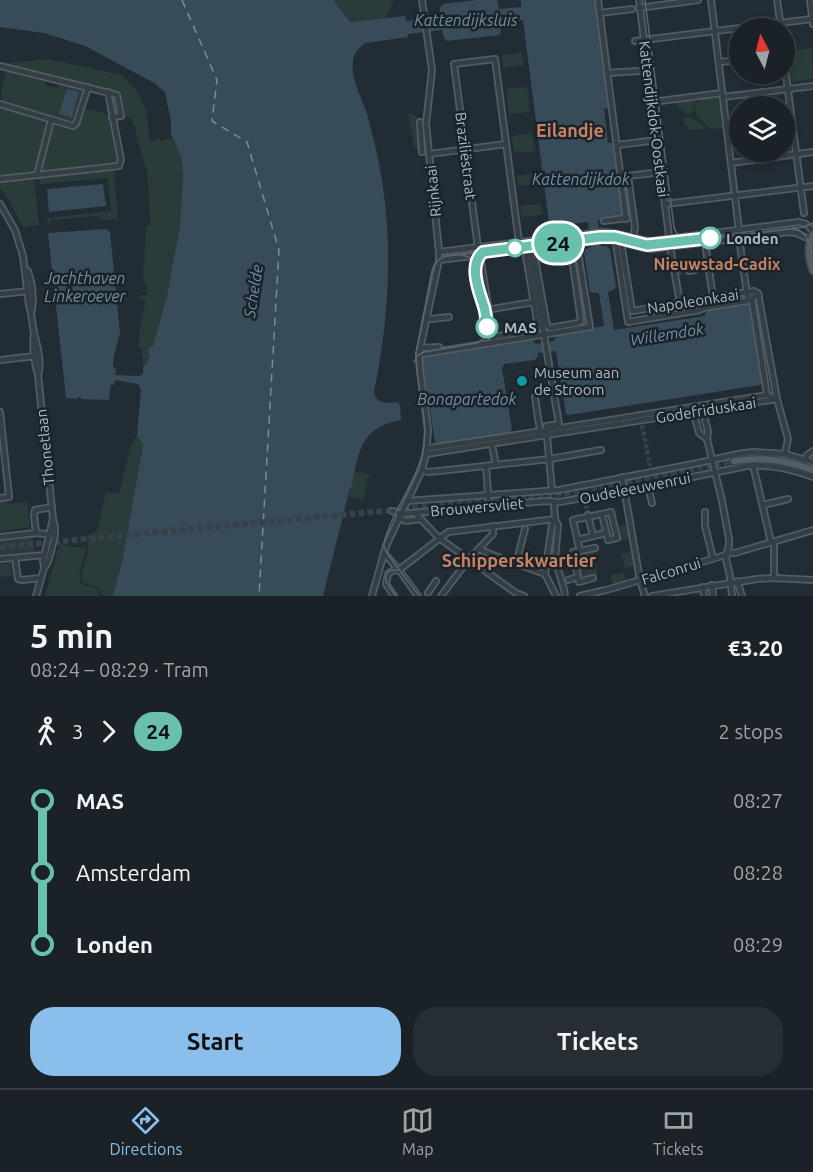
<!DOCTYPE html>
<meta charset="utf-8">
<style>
body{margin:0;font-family:Ubuntu,sans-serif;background:#272e33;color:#f1f3f6;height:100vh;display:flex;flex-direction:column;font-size:22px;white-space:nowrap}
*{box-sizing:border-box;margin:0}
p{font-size:20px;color:#9fa3a7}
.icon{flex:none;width:33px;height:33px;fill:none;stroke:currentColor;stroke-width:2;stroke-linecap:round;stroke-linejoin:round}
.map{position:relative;height:596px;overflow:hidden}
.side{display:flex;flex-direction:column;background:#1a2127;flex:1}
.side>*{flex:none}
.badge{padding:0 12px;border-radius:20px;font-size:21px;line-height:39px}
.needle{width:39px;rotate:353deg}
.controls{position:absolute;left:729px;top:18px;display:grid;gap:12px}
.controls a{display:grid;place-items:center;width:66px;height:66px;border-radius:50%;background:#1a2127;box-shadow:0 3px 9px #0003,0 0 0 2px #383e44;font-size:30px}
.map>.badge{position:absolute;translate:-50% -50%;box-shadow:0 0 0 3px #fff}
.legs{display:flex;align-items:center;gap:9px;height:66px;padding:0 30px;font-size:20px}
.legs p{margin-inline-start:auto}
.summary{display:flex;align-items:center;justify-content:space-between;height:102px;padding:0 30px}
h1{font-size:33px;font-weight:600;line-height:45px}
.button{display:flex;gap:12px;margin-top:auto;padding:12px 30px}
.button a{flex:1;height:69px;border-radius:24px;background:#8abeeb;color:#111;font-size:24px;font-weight:600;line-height:69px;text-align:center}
.button a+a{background:#272e33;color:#f1f3f6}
ul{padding:0 30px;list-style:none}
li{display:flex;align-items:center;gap:21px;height:72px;font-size:22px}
li i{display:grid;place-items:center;width:9px;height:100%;margin:0 8px;background:currentColor}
li i::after{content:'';width:15px;height:15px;margin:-8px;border:4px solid;border-radius:50%;background:#1a2127}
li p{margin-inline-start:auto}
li:first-child i{background:linear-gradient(#0000 50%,currentColor 0)}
li:last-child i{background:linear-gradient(currentColor 50%,#0000 0)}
.menu{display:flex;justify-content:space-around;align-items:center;height:84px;border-top:2px solid #383e44;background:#1a2127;font-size:16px;color:#9fa3a7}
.menu a{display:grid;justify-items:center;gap:3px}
.menu .current{color:#8abeeb}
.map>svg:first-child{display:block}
.green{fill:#2a3c39}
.water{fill:#374b59}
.pier{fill:#222c34}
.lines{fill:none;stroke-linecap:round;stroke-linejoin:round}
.ferry{stroke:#738ea2;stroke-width:1.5;stroke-dasharray:8 6;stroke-linecap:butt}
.minor-tunnel{stroke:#374149;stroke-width:4.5;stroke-dasharray:4.5 2;stroke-linecap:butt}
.major-tunnel{stroke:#374149;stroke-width:6;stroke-dasharray:6 3;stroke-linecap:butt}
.minor-casing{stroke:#525c63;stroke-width:8}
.major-casing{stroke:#3e474f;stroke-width:9}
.minor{stroke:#353e45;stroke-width:4.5}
.major{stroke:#535d65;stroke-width:6}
.tram{stroke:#59656e;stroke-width:1.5}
.line-1-casing{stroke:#fff;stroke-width:14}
.line-1{stroke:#69c0ac;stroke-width:9}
.stop-1-dot{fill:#fff;stroke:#69c0ac;stroke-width:3}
.culture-dot{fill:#0f9aa8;stroke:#1a2329;stroke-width:2}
.labels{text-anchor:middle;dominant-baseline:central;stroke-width:5;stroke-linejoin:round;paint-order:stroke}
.street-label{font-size:15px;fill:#afb9c2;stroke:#1a2329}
.stop-label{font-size:15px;font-weight:bold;fill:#afb9c2;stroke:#1a2329;text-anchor:start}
.poi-label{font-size:15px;fill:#afb9c2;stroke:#1a2329;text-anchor:start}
.water-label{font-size:16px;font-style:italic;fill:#738ea2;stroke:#1a2329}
.neighbourhood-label{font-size:16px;font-weight:bold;fill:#c78265;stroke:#1a2329}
.quarter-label{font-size:18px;font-weight:bold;fill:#c78265;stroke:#1a2329}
</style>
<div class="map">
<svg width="813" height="596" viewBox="0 0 813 596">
<rect width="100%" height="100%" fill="#222c34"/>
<!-- green -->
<g class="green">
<polygon points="333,0 394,0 386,18 350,22"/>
<polygon points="812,48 813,79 792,82 788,51"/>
<polygon points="522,53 524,65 503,68 502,55"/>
<path d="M49,59L121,75L135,88L146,109L150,141L160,138L161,141L173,138L181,156L183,175L180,226L167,295L153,346L147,364L143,367C144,359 142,356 142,349L137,347L139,342L140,327L146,301L139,299L140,295H147V282H143L146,226L151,225L147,171L137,139L135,127L133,125L131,117H125L121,96L117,94L7,66L10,63Z"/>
<polygon points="6,70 45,80 45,85 58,88 59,84 82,90 73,122 3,102 1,90"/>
<polygon points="527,87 530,112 509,114 506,89"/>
<path d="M719,95L723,128L713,129L710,128L697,117C689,100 706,97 719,95Z"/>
<path d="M693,99L696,101C695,106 694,113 688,114L677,106V102Z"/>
<polygon points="0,105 74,129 78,127 84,108 110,115 119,160 118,164 40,177 114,169 118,219 100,220 99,216 50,220 50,224 48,224 47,218 111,211 108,178 40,184 39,177 34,178 39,225 23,227 8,199 0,188"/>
<polygon points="408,112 417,117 421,150 420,151 414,146"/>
<polygon points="689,116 706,127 706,129 689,130 683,121 684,119"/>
<polygon points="532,133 535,151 514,153 512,136"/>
<polygon points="538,173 539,183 518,186 517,176"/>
<polygon points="541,204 543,214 522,217 520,206"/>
<polygon points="137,435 143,445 123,557 113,596 103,596 98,587 83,583 83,580 81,576 88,552 87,536 97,531 106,492 119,494 131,445"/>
<polygon points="354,472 360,473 356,491 361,472 369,474 363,500 349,496"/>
<polygon points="6,501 6,504 27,502 30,527 8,530 8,531 0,532 0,502"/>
<polygon points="627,525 630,539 620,541 616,527"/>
<polygon points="33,536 35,553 0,556 0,539"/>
<path d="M60,543C69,547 76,548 86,547L79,576L81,580L80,584L97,589L100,596H45Z"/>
<polygon points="593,551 598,575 580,579 576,555"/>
<polygon points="632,551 635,566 625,568 622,553"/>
<polygon points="11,563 12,576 0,577 0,564"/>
<polygon points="623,572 626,581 613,585 611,575"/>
</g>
<!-- water -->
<g class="water">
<path d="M0,0H333L350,22L405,16L406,21L440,17V8L443,4L476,0H497L499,9L521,7V0H595L623,215L620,218L598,221L601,246H606L610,249L616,287L613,290L608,292L614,330L705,316V313L710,310L748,304L752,306L763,381L760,385L569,415L566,414L556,351L538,353V356L535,360L504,364L502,368L512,429L508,435L440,446L435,442L422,360L426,355L531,338L536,344L554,341L557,334L604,326L599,293H593L590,291L584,253L586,249L591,247L588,222L552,226L549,223L523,20L500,22L501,31L499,35L447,41L444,38L442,30L408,34V37L366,43C359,47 354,53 353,61C350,77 362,98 367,114C371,129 375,144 378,159C394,237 390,314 374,392C377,405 387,403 398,402L400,406L401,420C358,428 359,454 351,488H350L323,596H113L123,557L143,445L137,435L141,389L138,384L115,380L114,384L111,385L109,399L108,400L81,399V397H78V399L66,398L48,233L106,229L110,232L120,333L114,355L113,367L116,368L115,375L139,376L143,373V367L147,363L150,355L148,352L149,348L153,346L167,295L180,226L183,175L181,156L171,134V122L165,92L154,83L85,46L44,33L0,27Z"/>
<polygon points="67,89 79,92 72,118 59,114"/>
<polygon points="103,184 106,206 49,212 47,189"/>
</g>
<!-- pier -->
<polygon class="pier" points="609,108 613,143 608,143 604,109"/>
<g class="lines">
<!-- ferry -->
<polyline class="ferry" points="182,0 217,80 212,121 247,142 279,250 259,596"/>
<!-- minor-tunnel -->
<g class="minor-tunnel">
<polyline points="695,270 705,269"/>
<polyline points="678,273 689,271"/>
<polyline points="642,425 650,466"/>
<polyline points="586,504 588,515"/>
</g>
<!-- major-tunnel -->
<polyline class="major-tunnel" points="0,547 544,496 573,492 734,461"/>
<defs>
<g id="minor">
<polyline points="598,0 626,219"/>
<polyline points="639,0 671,252 680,303"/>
<polyline points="711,0 739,230"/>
<polyline points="777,0 781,28"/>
<polyline points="810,0 813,24"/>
<polyline points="639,8 698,0"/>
<polyline points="600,13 632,9"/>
<polyline points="635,41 812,19"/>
<polyline points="784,60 804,213"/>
<polyline points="719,62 740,60"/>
<polyline points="0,66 117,95 121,116 112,117"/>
<polyline points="608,73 639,71"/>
<polyline points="723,97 813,86"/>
<polyline points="660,101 722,93"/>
<polyline points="0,104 73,126 76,124 88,87"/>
<polyline points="420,122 422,152"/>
<polyline points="617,145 657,140"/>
<polyline points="429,154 506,144"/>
<polyline points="731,163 813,152"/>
<polyline points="37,175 51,120"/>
<polyline points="628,176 635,227 633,238"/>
<polyline points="628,176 661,172"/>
<polyline points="0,179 119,166 121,160 108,92"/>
<path d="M0,204L15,230L23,256L29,305C32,314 32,323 34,333C37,346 41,358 39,372"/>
<polyline points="665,204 813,186"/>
<polyline points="604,221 627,218"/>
<polyline points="739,238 748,301"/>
<polyline points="705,242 713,298"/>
<polyline points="616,243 628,322 700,310 704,308 752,300 752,297 759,296"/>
<polyline points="623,243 622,248 632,311 754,291 758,293 777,399 788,439 785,454"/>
<polyline points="534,246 535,259 547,326 550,328 578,323 581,321 570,244"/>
<polyline points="478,248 454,64 495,59 520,250"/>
<path d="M439,252L603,232C619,232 634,240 651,241L799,222L806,224L813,231"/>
<polyline points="530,252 559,424 546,426 552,490"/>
<polyline points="480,255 493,338"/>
<path d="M439,260L605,240C621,240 635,248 651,249L790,232C798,232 804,238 812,239"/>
<path d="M28,271C32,283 34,297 32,310"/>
<polyline points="689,271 695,270"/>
<polyline points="0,294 30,291"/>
<polyline points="752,300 767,395"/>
<polyline points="492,309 534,302"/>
<polyline points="426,318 432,319 449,317"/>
<path d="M34,333C32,347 34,361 38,375L53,519L55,528L54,540L48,562L44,568L36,596"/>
<polyline points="492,337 536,330 538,327 525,250"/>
<polyline points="420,348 439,347"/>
<polyline points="422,354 590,327 577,246"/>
<polyline points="0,360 36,356"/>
<polyline points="535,397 540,431"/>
<polyline points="702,408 708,431 707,439 722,501 729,539 729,544 726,559 730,576 732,596"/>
<polyline points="693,410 699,433 707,439"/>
<polyline points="0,412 9,497 0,498"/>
<polyline points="492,445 496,465"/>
<polyline points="430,448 516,435 767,395 777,399"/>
<polyline points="426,454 777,399"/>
<polyline points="806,459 807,455 813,451"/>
<polyline points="753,465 771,542"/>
<polyline points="486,466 489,506"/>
<polyline points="422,470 428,472 439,471 550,459 601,450"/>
<polyline points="622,477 640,580 645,596"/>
<polyline points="648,486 652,503"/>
<polyline points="407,501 559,490 698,463 738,454 753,452 785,454 813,462"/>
<polyline points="554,502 555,519 558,525 555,559 564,589 565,596"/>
<polyline points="763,505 788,499"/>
<path d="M392,511L400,514L546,501L560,502L648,486L747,466C771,464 791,469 813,477"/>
<polygon points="611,512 617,538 608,540 602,514"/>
<polyline points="705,512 705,526 713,558"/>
<polyline points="415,513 439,538 516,593 524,596"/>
<polyline points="588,515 593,536"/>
<polyline points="399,518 406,521 421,519"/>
<polyline points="555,519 552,525 545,574 556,596"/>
<polyline points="36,533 34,515 35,510 52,507"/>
<polyline points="0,537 36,533 55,535"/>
<polyline points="577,540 606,533"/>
<polyline points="595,548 580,551 573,520 602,514"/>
<polyline points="479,549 490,554 545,574"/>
<polyline points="727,552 735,553 813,530"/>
<polyline points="384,553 399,570 418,596"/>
<polyline points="15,558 18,579 22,580 41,578"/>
<polyline points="0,559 45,555"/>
<polyline points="516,564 525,529"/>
<polyline points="44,566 43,561 53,519"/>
<polyline points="578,577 579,582 593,578"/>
<polyline points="774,578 774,541"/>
<polyline points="568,580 578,577 573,552 580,551"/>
<polyline points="737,581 742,596"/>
<polyline points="712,585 713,596"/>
<polyline points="703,587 704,596"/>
<polyline points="428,593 436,581"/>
<polyline points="372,596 386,546 422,470 426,454 428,430 420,370 419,354 439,260 439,252 426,124 432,70 422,0"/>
<polyline points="394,596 386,584 388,574 392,571 399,570 448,532 555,519"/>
<polyline points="441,596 469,559 493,534 493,526"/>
<polyline points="580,596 606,590 726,555"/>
<polyline points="652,596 757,579 774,578 813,580"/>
</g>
<g id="major">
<path d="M813,234C807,247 808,257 813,271"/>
<path d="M734,461C764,457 785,460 813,470"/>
</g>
</defs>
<!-- minor casing -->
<use href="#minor" class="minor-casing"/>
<!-- major casing -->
<use href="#major" class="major-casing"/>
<!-- minor -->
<use href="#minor" class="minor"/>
<!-- major -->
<use href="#major" class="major"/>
<!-- tram -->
<g class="tram">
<path d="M645,0L674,227C676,235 682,239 690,239"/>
<path d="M793,228C807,231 808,242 813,254"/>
<polyline points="461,255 469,257 473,262 480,303"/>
<path d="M414,362L417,356L424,352L477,343C495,335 484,310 479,296"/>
<path d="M396,596C390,588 381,580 389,571L398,570"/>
<path d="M419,596C413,587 386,555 384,547C383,540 388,532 390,525C401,499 420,473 424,445C428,414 415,384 416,353L432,271C434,263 438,258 447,256L605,237H615L641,245L662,244L804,227L813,223"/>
</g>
</g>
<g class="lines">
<defs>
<path id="line-1" d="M487,327C486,320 486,313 484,307C479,291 468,265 483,252L600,237H615L647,245L710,238"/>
</defs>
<!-- line-1 casing -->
<use href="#line-1" class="line-1-casing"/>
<!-- line-1 -->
<use href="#line-1" class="line-1"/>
</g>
<!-- markers -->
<g class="stop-1-dot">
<circle cx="710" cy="238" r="10"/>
<circle cx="515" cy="248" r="8"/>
<circle cx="487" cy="327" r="10"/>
</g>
<circle class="culture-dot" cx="522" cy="381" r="6"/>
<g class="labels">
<!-- street labels -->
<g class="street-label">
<text transform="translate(654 119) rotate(83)">Kattendijkdok-Oostkaai</text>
<text transform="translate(466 156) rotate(83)">Braziliëstraat</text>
<text transform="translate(433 191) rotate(-96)">Rijnkaai</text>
<text transform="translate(693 301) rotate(-9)">Napoleonkaai</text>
<text transform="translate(706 410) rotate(-9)">Godefriduskaai</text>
<text transform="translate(45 447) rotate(-96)">Thonetlaan</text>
<text transform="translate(635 488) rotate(-11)">Oudeleeuwenrui</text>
<text transform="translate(477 507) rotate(-5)">Brouwersvliet</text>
<text transform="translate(671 571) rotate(-17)">Falconrui</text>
</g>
<!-- stop labels -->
<g class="stop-label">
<text x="726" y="238">Londen</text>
<text x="504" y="327">MAS</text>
</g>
<!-- poi labels -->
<g class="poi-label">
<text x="534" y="372">Museum aan<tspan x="534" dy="17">de Stroom</tspan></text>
</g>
<!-- water labels -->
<g class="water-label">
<text x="466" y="20">Kattendijksluis</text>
<text x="581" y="179">Kattendijkdok</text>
<text x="85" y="278">Jachthaven<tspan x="85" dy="18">Linkeroever</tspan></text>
<text transform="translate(253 291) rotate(-81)">Schelde</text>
<text transform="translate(667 334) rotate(-9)">Willemdok</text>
<text x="467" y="399">Bonapartedok</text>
</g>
<!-- neighbourhood labels -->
<g class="neighbourhood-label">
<text x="717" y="264">Nieuwstad-Cadix</text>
</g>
<!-- quarter labels -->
<g class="quarter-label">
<text x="570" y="130">Eilandje</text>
<text x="519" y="560">Schipperskwartier</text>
</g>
</g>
</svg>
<div class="controls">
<a><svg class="needle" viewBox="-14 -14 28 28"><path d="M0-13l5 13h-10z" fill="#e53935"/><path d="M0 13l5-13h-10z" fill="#9fa3a7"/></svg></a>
<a><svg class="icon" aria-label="layers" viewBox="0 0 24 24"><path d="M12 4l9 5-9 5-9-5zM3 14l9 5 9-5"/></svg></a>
</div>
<b class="badge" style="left:558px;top:243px;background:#69c0ac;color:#111">24</b>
</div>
<section class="side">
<div class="summary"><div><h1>5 min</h1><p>08:24 – 08:29 · Tram</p></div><b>€3.20</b></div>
<div class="legs"><svg class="icon" aria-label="walk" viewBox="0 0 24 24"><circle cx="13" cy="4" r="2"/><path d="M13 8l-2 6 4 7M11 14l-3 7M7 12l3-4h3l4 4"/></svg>3<svg class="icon" aria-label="forward" viewBox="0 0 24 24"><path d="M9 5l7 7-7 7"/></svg><b class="badge" style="background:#69c0ac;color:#111">24</b><p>2 stops</p></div>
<ul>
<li><i style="color:#69c0ac"></i><b>MAS</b><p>08:27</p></li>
<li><i style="color:#69c0ac"></i><span>Amsterdam</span><p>08:28</p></li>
<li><i style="color:#69c0ac"></i><b>Londen</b><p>08:29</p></li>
</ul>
<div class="button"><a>Start</a><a>Tickets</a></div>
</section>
<nav class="menu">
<a class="current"><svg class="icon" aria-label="directions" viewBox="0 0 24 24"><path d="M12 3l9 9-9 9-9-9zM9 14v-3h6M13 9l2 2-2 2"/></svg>Directions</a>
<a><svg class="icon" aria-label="map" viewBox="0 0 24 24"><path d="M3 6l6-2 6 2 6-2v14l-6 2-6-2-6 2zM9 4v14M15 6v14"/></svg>Map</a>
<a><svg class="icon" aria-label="tickets" viewBox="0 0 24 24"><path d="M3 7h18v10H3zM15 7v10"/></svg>Tickets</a>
</nav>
